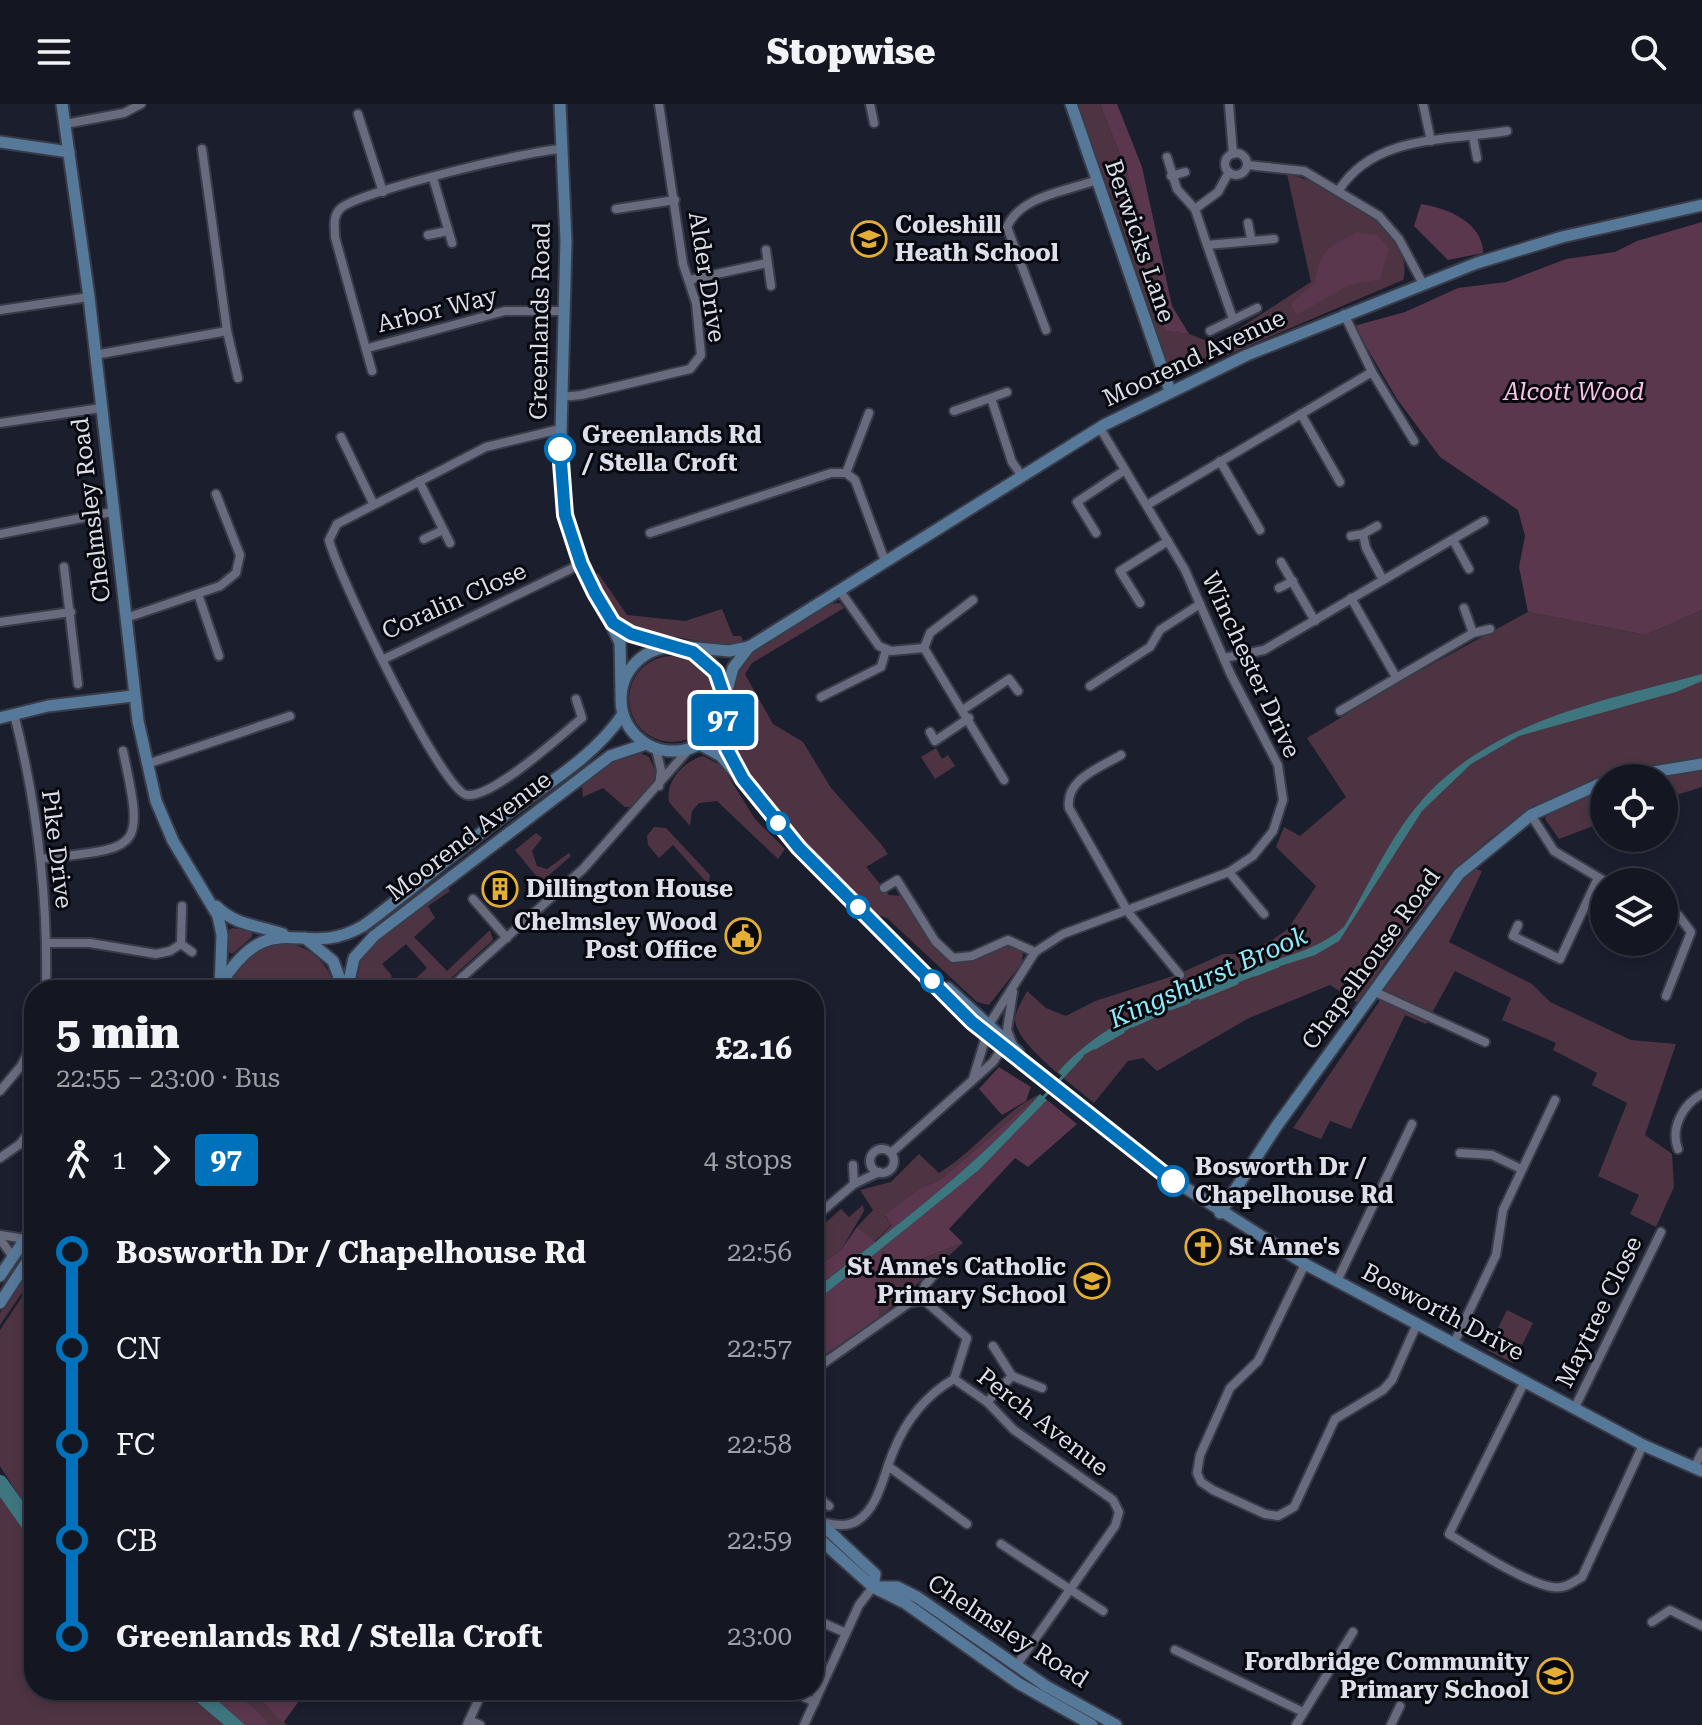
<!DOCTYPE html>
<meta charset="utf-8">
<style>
body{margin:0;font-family:"Roboto Serif",serif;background:#1d1f2a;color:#f1f3f6;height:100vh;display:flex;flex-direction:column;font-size:30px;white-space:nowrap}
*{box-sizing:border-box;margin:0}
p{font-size:26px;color:#9d9fa5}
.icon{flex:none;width:44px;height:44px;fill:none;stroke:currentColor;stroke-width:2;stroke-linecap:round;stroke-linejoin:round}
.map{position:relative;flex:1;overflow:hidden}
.panel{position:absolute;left:24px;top:876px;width:800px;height:720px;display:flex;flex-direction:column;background:#141622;border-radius:32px;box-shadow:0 4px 12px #0003,0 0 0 2px #333540}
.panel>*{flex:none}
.badge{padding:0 16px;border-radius:6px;font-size:28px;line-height:52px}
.fabs{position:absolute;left:1590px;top:660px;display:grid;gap:16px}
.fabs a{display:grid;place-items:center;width:88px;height:88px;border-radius:50%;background:#141622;box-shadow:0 4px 12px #0003,0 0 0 2px #333540;font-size:40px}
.map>.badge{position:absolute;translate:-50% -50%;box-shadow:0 0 0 4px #fff}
.legs{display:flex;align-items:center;gap:12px;height:88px;padding:0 32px;font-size:26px}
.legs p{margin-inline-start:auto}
.head{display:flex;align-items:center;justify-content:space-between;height:136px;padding:0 32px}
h1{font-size:44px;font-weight:800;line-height:60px}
ul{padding:0 32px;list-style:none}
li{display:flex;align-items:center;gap:28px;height:96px;font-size:30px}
li i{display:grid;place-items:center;width:12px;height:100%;margin:0 10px;background:currentColor}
li i::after{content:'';width:20px;height:20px;margin:-10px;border:6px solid;border-radius:50%;background:#141622}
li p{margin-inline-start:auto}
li:first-child i{background:linear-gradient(#0000 50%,currentColor 0)}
li:last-child i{background:linear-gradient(currentColor 50%,#0000 0)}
header{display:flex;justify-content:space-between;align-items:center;height:104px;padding:0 32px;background:#141622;font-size:36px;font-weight:800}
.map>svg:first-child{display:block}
.green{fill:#4e3443}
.forest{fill:#5b374d}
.water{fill:#3e767f}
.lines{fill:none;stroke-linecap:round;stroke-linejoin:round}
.stream{stroke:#3e767f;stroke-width:3}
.river{stroke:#3e767f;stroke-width:16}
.street-casing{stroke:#393c48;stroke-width:12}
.secondary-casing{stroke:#393c48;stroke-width:15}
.street{stroke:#676b7d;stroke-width:8}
.secondary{stroke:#567899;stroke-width:11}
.line-1-casing{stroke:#fff;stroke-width:18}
.line-1{stroke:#0072bc;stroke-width:12}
.stop-1-dot{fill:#fff;stroke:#0072bc;stroke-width:4}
.labels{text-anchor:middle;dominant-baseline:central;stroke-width:6;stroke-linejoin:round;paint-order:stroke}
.poi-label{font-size:24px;font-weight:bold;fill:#dcdfe9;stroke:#08090f;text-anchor:start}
.street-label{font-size:24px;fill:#dcdfe9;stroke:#08090f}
.park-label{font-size:24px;font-style:italic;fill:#fac5e4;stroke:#08090f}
.stop-label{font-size:24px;font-weight:bold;fill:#dcdfe9;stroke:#08090f;text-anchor:start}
.water-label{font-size:26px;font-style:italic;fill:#8eebf9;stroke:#08090f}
</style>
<header><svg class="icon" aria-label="menu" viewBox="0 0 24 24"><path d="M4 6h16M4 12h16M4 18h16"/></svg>Stopwise<svg class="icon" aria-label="search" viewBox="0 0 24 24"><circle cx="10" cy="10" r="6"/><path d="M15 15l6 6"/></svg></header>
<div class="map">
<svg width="1702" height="1621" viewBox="0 0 1702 1621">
<rect width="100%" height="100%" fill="#1b1e2d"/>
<!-- green -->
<g class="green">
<path d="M1077,0H1100L1127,68L1158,172L1153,199L1165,227L1189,230L1215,240L1311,178L1287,70C1324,77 1418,129 1403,176L1178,272L1168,264L1120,117Z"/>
<path d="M598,469L627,511L685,517L722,505L733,532H741L744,540L729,542L634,526C614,516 603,492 592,472Z"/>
<path d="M840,499L844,504L752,559L745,570L773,620L803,638L831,684L881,740L888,750L866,763L889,791L903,792C944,858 935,869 1011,839L1023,847L1022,859L989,901L977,898L887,814L875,810L788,722L733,649L730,626L737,570L744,554L828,500Z"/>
<path d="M1702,506V655C1593,666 1507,702 1436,789C1407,823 1383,863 1358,899L1330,881L1249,914L1157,967L1143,954L1128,957L1094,999C1075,982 1017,942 1015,916C1015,907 1023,896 1027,887L1046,904L1066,912L1095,897L1176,871L1223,850H1243L1272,836L1288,825L1316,782L1276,743L1284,723L1300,732L1346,693L1307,634L1405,575L1528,508L1646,531Z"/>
<circle cx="672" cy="595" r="43"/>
<polygon points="936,644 942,655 948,651 955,662 935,675 921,653"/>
<polygon points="638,648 649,653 656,668 652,681 631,703 625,703 603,684 583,693 582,680 619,653"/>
<path d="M703,652L722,662L755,715L785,745L778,755L717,697L699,699L692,707L690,722L669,698C665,677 684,657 703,652Z"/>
<polygon points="1702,666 1702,683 1664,695 1664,674 1637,674"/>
<polygon points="1604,684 1604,718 1559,735 1545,715 1548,708"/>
<polygon points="654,723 666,724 710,771 709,781 673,741 659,754 648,741 647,732"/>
<polygon points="536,729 542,734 532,747 537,762 547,765 569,749 571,752 541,778 515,746"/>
<polygon points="1471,763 1482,767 1449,838 1532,880 1550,898 1631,936 1676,940 1645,1031 1672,1050 1674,1083 1656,1123 1630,1110 1639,1091 1598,1072 1627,999 1592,981 1597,969 1553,946 1556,939 1502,916 1511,894 1455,867 1426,920 1405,911 1351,1025 1330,1017 1321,1035 1293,1024 1379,898 1391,870"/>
<polygon points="447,782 450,787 428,802 435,814 414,833 447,867 490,826 493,836 438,886 403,886 427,864 406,840 382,860 392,872 385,886 355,886 363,847"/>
<polygon points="232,824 252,827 252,833 232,850 225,846 226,828"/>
<path d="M280,838C310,841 328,858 336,886H228C235,860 255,844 280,838Z"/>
<path d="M1040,990L940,1076L920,1084L885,1112L892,1120L874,1138L857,1123L873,1106L860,1086L891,1078L919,1050L939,1069C977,1046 1000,1009 1040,990Z"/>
<polygon points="863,1101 864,1107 841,1146 814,1165 814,1129 841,1105 849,1113"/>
<polygon points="963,1139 879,1214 882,1145 903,1162"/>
<polygon points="34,1164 34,1171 0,1221 0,1209 28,1166"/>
<polygon points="34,1175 34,1416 0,1362 0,1226"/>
<polygon points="1507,1206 1533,1219 1513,1259 1487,1246"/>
<polygon points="0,1390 34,1437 34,1586 184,1586 224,1621 0,1621"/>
<polygon points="229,1586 270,1586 274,1595 261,1595 287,1621 270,1621 245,1596"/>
</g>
<!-- forest -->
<g class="forest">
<polygon points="1100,0 1117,0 1142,63 1172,202 1189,230 1165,227 1153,199 1158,171 1127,68"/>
<path d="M1421,100C1448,104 1483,119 1483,149L1448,156L1414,122Z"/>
<polygon points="1702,118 1702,506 1646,531 1528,508 1519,463 1525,432 1518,406 1440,353 1397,295 1354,222 1405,208 1458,184 1506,178 1566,155 1615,148 1637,137"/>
<path d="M1356,129L1377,131L1389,145L1380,175L1349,181L1296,211L1291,200L1315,179C1320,145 1328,144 1356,129Z"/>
<polygon points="999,963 1031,983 1026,997 1002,1011 979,985"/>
<path d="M1040,990C973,1066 893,1124 814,1186V1165L841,1146L857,1123L875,1138L892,1121L885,1111L920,1084L940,1076Z"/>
<polygon points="1047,996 1077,1020 1028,1063 1015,1054 949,1125 963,1139 903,1162 882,1146 879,1214 814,1258 814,1199 979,1066"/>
<path d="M206,1586C240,1586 248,1598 270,1621H245Z"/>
<polygon points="270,1586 307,1586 283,1619 260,1595 273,1594"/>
</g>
<!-- water -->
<g class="water">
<path d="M1702,570V577L1676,588L1519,632L1471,660L1422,707L1339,837L1315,851L1277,863L1144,916L1082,952L1063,972L1058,968C1107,912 1186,887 1255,863C1286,852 1319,845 1344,823C1367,785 1386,741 1413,707C1483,618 1599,598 1702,570Z"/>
<path d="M1040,990L1047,996L979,1066L814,1199V1186C893,1124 973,1066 1040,990Z"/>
<polygon points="183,1586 206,1586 245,1621 224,1621"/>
</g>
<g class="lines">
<!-- stream -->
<g class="stream">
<polyline points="1255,871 1278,862"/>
<polyline points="1200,894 1237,879"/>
<polyline points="1170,905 1189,898"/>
<polyline points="1133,922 1159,910"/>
<polyline points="1095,944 1123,928"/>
<polyline points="1041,996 1082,952"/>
</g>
<!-- river -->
<polyline class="river" points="0,1379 34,1427"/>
<defs>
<g id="street">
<polyline points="870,0 874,19"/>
<polyline points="1229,0 1233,50"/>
<polyline points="1423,0 1431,37"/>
<polyline points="358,10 383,88"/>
<polyline points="65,20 124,9 141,0"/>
<polyline points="1473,33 1477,54"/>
<polyline points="202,45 227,227 238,274"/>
<circle cx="1236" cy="60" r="11"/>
<polyline points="1167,53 1177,85 1195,105"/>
<polyline points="1247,61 1304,67 1379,112 1399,135 1422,178"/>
<polyline points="1229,68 1218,88 1195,105 1207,141 1274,135"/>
<polyline points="1171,72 1185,68"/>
<polyline points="433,74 452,139"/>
<path d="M1339,86C1375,30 1448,37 1507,27"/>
<polyline points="616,105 675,96"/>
<polyline points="1248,119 1251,134"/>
<polyline points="428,131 448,127"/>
<polyline points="1207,141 1233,215"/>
<polyline points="766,146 771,182"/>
<polyline points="689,176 767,159"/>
<polyline points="0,206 89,193"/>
<path d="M1046,226L1007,123C1020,92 1067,87 1097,76"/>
<polyline points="1210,227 1257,204"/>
<polyline points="368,244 505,207 564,207"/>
<polyline points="95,251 227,227"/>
<path d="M372,267L335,133C335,123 332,112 341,104C359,88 534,45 563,45"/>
<polyline points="1372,268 1414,337"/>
<polyline points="561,293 581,291 690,265 701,251 696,199 683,160 659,0"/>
<polyline points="991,294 1012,358 1022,372"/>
<polyline points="954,307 1007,288"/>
<polyline points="1301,310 1340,378"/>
<polyline points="0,319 101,304"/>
<path d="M560,325L486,343L337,420L329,436C337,469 442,688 467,691C493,694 561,631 582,614L576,595"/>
<polyline points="341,333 373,399"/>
<polyline points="1220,357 1260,426"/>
<polyline points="846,369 869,309"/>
<polyline points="419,377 450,439"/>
<polyline points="1147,401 1372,268 1344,210"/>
<polyline points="1377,422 1363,430 1366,444 1382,474"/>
<polyline points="650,429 831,369 846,369 855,376 885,457"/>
<polyline points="1096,429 1077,398 1125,366"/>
<polyline points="0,430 112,408"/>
<polyline points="1351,432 1363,430"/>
<polyline points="424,435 443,426"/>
<polyline points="1453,436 1469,465"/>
<polyline points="1281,458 1315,517"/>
<polyline points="64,463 78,580"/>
<polyline points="1279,484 1293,477"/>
<polyline points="840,487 879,542 891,547 924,544 1004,676"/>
<polyline points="198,490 219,552"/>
<polyline points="1351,494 1396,573"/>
<polyline points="1140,499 1120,467 1168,437"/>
<polyline points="1464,504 1473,529"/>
<polyline points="126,514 220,482 236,469 240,451 216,390"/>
<polyline points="0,518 71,508"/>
<polyline points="924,544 930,529 973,496"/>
<polyline points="1224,554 1264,546 1484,417"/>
<polyline points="384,555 581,460"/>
<polyline points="1090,582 1150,543 1160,526 1200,500"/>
<polyline points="821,593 881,563 886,546"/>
<polyline points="964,605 1009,575 1018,587"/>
<polyline points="1340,607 1473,529 1490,525"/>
<path d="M14,610C37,700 48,793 46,886"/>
<polyline points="930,628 935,637 969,614"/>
<polyline points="656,645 661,666 659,682"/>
<path d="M1121,651C1100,664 1065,675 1069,704L1128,808L1180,871"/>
<polyline points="147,660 290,612"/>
<polyline points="1531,711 1554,747 1606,778"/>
<path d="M41,755C141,743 145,749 123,647"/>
<polyline points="1229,768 1264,810"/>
<polyline points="884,784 897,776 935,837 953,854 972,852 1008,836 1035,848"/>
<polyline points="473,795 507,834"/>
<polyline points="1664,804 1678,811 1691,828 1666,892"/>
<polyline points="1518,821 1513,832 1560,855 1598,774"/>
<polyline points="47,839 90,839 156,850 170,847 181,840"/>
<polyline points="181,840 182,802"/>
<polyline points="181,840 192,848"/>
<polyline points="448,886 583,765 690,644"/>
<polyline points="1373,887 1485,938"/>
<polyline points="1013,941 1007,926 1013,888"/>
<polyline points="973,975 990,919 1035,848 1063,830 1229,768 1253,752 1273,727 1283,696 1278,661 1231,571 1185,466 1100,324"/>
<polyline points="0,987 21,962 34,937"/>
<circle cx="882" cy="1057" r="12"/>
<path d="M1678,1045C1670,1024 1683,1000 1702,990"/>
<polyline points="891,1049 993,958 1003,943"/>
<polyline points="1460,1049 1492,1051 1521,1065"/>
<polyline points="0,1054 20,1040 30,1027"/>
<polyline points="853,1061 854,1080"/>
<polyline points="814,1114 854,1080 879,1068"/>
<polyline points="0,1131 25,1135"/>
<polyline points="0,1135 13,1153"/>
<polyline points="1305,1160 1258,1257 1230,1284 1200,1351 1197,1369 1201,1378 1213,1386 1265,1410 1278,1412 1294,1403 1335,1315 1383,1286 1392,1276 1417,1220"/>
<polyline points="1337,1177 1412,1020"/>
<polyline points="920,1197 925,1181 939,1165"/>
<polyline points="1454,1239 1496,1151 1503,1106 1555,996"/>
<polyline points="814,1266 909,1199 924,1196 967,1234 954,1275"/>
<polyline points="1012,1272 1042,1284"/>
<path d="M1525,1277L1449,1430C1473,1445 1526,1479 1552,1483C1565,1485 1572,1479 1582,1473L1643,1341"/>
<polyline points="987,1298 1012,1272 993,1242"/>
<polyline points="1574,1305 1661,1128"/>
<polyline points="888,1362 967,1420"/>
<polyline points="1694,1364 1702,1348"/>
<polyline points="814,1390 829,1402"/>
<path d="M820,1418C832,1420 845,1424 857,1417C879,1404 884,1368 894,1346C906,1316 927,1290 954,1275L987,1298L1014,1326L1113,1396L1119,1408L1115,1422L1016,1562"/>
<polyline points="1001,1440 1103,1507"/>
<polyline points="814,1515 846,1529"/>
<polyline points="1652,1518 1670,1506 1702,1522"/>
<polyline points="1175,1546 1303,1608"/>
<polyline points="789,1586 815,1598"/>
<polyline points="469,1616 480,1621"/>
<polyline points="467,1621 483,1586"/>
<polyline points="804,1621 859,1501 873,1483"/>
<polyline points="1296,1621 1353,1528"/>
<polyline points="1391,1621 1400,1602"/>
</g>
<g id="secondary">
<polyline points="62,0 89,193 138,617 156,697 173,737 218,812 222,831 220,886"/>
<polyline points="560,0 566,137 560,367 571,434 620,539 621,589"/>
<polyline points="1071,0 1170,287"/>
<polyline points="0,38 69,48"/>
<polyline points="614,519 631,530 675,542"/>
<polyline points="686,543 729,547 749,543"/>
<circle cx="673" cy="595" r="52"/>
<polyline points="725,594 733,564 749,543 1104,321 1247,251 1477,159 1562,133 1702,101"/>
<polyline points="722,611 727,645 737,663"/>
<polyline points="0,614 48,602 133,592"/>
<polyline points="699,640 721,652 799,744 972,918 1156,1065 1305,1160 1643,1341 1702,1367"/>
<polyline points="1616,674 1702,660"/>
<path d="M216,802C236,822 258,821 283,830"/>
<polyline points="305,834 333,857 344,886"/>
<path d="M220,881C273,797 301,858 363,822C409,788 452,751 498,716C541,683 592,656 623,610"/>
<polyline points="948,884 1018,948"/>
<polyline points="347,886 354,854 374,832 610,652 646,640"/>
<polyline points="1220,1109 1276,1023 1459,770 1531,711 1604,678"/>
<polyline points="0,1172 34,1122"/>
<polyline points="0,1199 34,1147"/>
<polyline points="814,1413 875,1470 873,1483 897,1483 917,1493 1046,1582 1116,1621"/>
<polyline points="814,1430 873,1483 905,1499 1018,1579 1092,1621"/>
</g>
</defs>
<!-- street casing -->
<use href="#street" class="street-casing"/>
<!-- secondary casing -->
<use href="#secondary" class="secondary-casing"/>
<!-- street -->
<use href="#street" class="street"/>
<!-- secondary -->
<use href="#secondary" class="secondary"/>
</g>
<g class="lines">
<defs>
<polyline id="line-1" points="560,345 565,411 581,460 595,489 613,519 631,530 693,548 716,568 725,594 722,611 727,645 743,675 799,744 972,918 1173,1077"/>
</defs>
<!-- line-1 casing -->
<use href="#line-1" class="line-1-casing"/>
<!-- line-1 -->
<use href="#line-1" class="line-1"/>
</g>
<!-- icons -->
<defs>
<symbol id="school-ring" viewBox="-11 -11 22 22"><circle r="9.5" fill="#08090f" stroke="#e4ae35" stroke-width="1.5"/><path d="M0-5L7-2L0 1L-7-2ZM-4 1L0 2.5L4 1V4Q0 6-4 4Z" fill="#e4ae35"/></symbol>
<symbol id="building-ring" viewBox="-11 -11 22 22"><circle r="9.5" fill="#08090f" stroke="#e4ae35" stroke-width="1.5"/><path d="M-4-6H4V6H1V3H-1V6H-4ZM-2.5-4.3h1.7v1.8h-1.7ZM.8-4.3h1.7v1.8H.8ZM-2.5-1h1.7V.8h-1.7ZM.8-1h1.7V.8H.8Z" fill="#e4ae35"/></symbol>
<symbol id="civic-ring" viewBox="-11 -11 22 22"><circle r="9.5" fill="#08090f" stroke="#e4ae35" stroke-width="1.5"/><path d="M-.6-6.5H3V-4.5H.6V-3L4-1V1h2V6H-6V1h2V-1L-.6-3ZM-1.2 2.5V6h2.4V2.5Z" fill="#e4ae35"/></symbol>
<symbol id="church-ring" viewBox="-11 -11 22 22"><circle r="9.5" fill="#08090f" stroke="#e4ae35" stroke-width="1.5"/><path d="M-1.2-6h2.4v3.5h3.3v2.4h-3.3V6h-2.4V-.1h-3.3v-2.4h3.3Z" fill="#e4ae35"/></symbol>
</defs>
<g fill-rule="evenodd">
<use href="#school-ring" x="849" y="115" width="40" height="40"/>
<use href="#building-ring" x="480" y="765" width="40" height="40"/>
<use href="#civic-ring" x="723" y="812" width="40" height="40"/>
<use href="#church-ring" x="1183" y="1123" width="40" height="40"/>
<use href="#school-ring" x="1072" y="1157" width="40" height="40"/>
<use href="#school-ring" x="1535" y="1552" width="40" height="40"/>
</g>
<!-- markers -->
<g class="stop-1-dot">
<circle cx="560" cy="345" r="14"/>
<circle cx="778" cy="719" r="10"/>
<circle cx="858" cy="803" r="10"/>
<circle cx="932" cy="877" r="10"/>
<circle cx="1173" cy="1077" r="14"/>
</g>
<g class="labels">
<!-- poi labels -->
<g class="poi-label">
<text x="895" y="121">Coleshill<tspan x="895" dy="28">Heath School</tspan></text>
<text x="526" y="785">Dillington House</text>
<text x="717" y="818" text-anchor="end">Chelmsley Wood<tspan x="717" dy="28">Post Office</tspan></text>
<text x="1229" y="1143">St Anne's</text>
<text x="1066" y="1163" text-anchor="end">St Anne's Catholic<tspan x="1066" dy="28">Primary School</tspan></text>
<text x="1529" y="1558" text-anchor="end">Fordbridge Community<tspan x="1529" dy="28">Primary School</tspan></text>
</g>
<!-- street labels -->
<g class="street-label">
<text transform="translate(1140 137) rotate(71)">Berwicks Lane</text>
<text transform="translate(707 173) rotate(81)">Alder Drive</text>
<text transform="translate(437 206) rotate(-14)">Arbor Way</text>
<text transform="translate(540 217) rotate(-89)">Greenlands Road</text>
<text transform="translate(1194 254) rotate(-25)">Moorend Avenue</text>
<text transform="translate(91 406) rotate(-97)">Chelmsley Road</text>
<text transform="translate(454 497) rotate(-24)">Coralin Close</text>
<text transform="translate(1251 561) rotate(65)">Winchester Drive</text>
<text transform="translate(469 732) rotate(-37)">Moorend Avenue</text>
<text transform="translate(57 745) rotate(83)">Pike Drive</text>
<text transform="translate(1371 855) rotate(-54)">Chapelhouse Road</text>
<text transform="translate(1443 1208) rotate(28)">Bosworth Drive</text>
<text transform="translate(1599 1208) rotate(-64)">Maytree Close</text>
<text transform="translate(1043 1318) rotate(38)">Perch Avenue</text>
<text transform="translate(1008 1527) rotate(33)">Chelmsley Road</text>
</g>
<!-- park labels -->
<g class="park-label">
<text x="1574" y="288">Alcott Wood</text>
</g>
<!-- stop labels -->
<g class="stop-label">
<text x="582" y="331">Greenlands Rd<tspan x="582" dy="28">/ Stella Croft</tspan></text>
<text x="1195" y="1063">Bosworth Dr /<tspan x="1195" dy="28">Chapelhouse Rd</tspan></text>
</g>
<!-- water labels -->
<g class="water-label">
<text transform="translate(1208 873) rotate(-24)">Kingshurst Brook</text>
</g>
</g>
</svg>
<div class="fabs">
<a><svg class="icon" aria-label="locate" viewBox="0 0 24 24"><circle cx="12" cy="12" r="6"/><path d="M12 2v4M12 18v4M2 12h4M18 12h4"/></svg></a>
<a><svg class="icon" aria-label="layers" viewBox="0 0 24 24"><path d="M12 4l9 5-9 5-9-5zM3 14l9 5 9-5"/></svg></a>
</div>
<b class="badge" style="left:723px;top:616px;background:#0072bc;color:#fff">97</b>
<section class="panel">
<div class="head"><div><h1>5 min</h1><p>22:55 – 23:00 · Bus</p></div><b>£2.16</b></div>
<div class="legs"><svg class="icon" aria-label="walk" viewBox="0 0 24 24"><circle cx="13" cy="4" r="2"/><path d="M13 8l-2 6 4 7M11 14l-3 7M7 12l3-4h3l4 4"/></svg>1<svg class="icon" aria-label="forward" viewBox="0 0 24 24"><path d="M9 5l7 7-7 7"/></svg><b class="badge" style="background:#0072bc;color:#fff">97</b><p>4 stops</p></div>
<ul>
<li><i style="color:#0072bc"></i><b>Bosworth Dr / Chapelhouse Rd</b><p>22:56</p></li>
<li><i style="color:#0072bc"></i><span>CN</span><p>22:57</p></li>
<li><i style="color:#0072bc"></i><span>FC</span><p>22:58</p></li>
<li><i style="color:#0072bc"></i><span>CB</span><p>22:59</p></li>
<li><i style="color:#0072bc"></i><b>Greenlands Rd / Stella Croft</b><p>23:00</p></li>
</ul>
</section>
</div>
